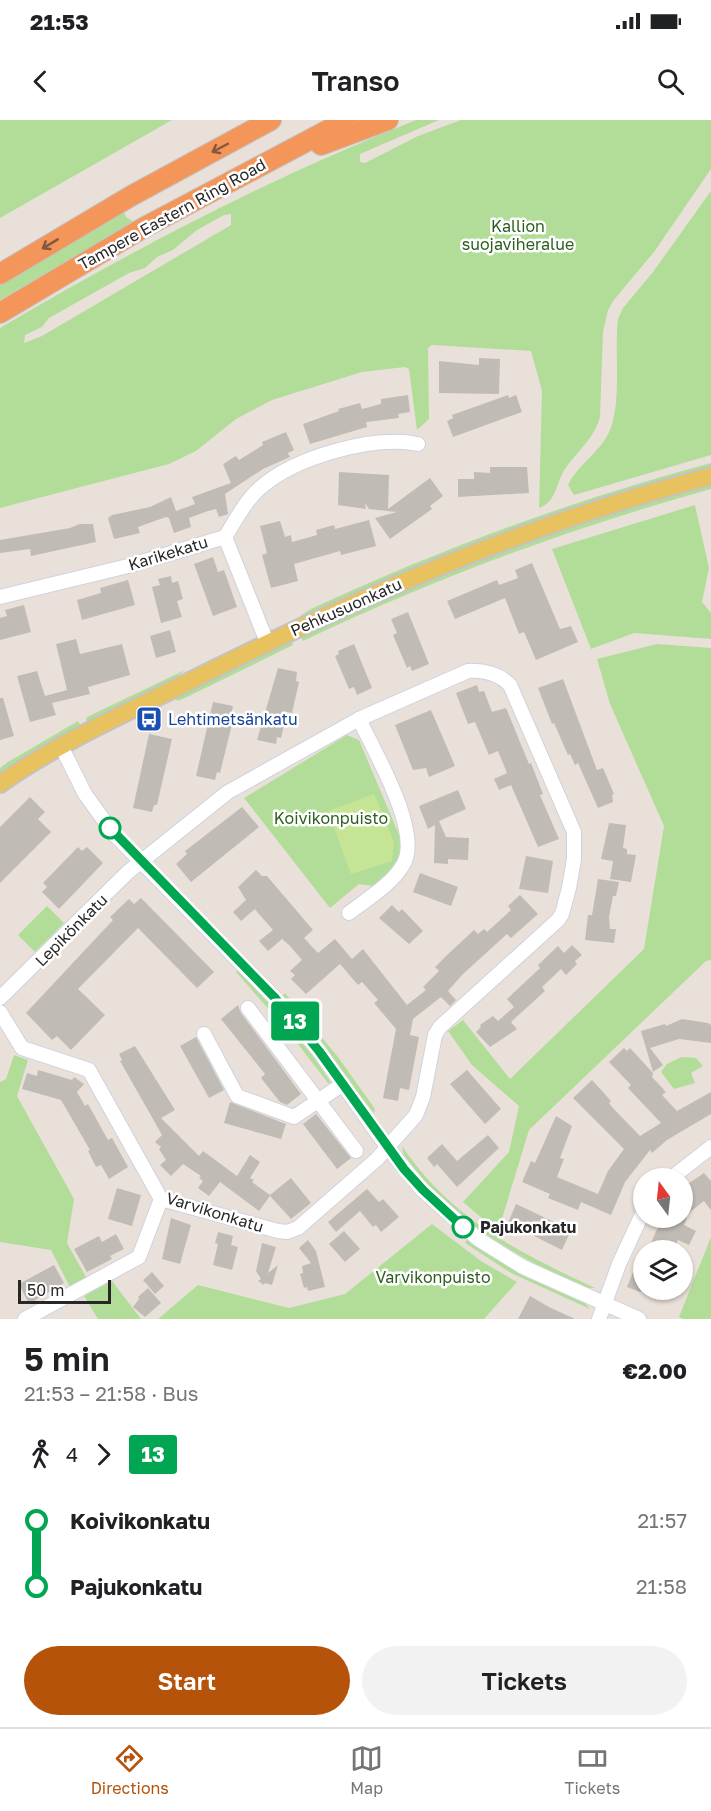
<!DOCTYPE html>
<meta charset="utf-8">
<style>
body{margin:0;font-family:"Golos Text",sans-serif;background:#f2f2f2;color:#202124;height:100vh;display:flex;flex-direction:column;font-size:22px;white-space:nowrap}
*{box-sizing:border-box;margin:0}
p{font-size:20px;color:#757577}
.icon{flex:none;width:33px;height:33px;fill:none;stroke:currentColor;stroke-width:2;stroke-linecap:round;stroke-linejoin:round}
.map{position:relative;height:1199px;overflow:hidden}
.details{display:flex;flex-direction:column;background:#fff;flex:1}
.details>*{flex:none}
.badge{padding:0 12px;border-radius:4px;font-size:21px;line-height:39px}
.needle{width:39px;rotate:345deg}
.controls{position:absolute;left:633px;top:1048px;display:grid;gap:12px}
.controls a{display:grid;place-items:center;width:60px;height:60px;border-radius:50%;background:#fff;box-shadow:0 2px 4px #0004;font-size:30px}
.scale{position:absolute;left:18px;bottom:15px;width:93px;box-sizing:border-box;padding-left:6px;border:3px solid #272727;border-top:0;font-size:16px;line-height:21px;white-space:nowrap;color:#272727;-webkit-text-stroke:4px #fff;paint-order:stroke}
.map>.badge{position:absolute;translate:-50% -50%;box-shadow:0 0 0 3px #fff}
.legs{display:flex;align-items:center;gap:9px;height:66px;padding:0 24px;font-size:20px}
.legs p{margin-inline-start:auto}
.summary{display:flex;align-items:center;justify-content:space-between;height:102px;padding:0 24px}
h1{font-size:33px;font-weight:600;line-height:45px}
.action{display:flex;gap:12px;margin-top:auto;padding:12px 24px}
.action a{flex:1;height:69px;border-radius:36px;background:#b45309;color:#fff;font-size:24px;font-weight:600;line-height:69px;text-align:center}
.action a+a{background:#f2f2f2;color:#202124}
ul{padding:0 24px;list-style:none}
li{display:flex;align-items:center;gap:21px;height:66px;font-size:22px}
li i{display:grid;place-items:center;width:9px;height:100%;margin:0 8px;background:currentColor}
li i::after{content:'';width:15px;height:15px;margin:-8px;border:4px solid;border-radius:50%;background:#fff}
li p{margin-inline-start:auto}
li:first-child i{background:linear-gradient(#0000 50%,currentColor 0)}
li:last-child i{background:linear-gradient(currentColor 50%,#0000 0)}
.status{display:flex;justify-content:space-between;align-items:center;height:42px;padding:0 30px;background:#fff;direction:ltr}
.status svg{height:16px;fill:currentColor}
header{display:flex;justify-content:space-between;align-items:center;height:78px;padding:0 24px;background:#fff;font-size:27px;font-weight:600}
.menu{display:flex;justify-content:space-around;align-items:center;height:84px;border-top:2px solid #e0e0e0;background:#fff;font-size:16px;color:#757577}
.menu a{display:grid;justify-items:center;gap:3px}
.menu .active{color:#b45309}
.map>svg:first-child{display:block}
.green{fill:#b2dd98;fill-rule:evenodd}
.pitch{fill:#c5e494}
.building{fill:#c1bbb6}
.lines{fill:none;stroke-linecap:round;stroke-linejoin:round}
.minor-casing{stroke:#ced2df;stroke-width:16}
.major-casing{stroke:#c3c3c3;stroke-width:20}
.highway-casing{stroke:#c3c3c3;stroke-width:22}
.minor{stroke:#fff;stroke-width:14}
.major{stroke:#e7c25f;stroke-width:16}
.highway{stroke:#f49559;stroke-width:20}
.oneway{stroke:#83583e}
.line-1-casing{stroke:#fff;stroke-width:14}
.line-1{stroke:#00a651;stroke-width:9}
.stop-1-dot{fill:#fff;stroke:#00a651;stroke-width:3}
.labels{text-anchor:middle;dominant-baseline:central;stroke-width:5;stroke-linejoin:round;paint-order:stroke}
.street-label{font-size:16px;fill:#272727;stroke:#fff}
.park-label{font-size:16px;fill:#2d5e1d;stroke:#fff}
.transit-label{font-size:16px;fill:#164399;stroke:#fff;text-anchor:start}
.stop-label{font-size:16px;font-weight:bold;fill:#272727;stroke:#fff;text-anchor:start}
</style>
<div class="status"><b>21:53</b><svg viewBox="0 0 49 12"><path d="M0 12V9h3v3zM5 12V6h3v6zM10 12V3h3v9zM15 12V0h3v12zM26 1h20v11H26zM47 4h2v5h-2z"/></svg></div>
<header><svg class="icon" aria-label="back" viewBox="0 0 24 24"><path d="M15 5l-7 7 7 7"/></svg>Transo<svg class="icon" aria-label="search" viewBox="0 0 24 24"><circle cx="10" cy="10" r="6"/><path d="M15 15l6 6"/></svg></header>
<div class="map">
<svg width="711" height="1199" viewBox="0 0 711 1199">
<rect width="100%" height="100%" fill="#e9e1d9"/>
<!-- green -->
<g class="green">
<polygon points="0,0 172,0 0,98"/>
<path d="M416,0H439L360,34V42L365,43L418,16L461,0H711V49L654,132L613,181L608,190L603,212L600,297C594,319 577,331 565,349C556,362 557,382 539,388L542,271L531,231L432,225L428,228L429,299L417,310L409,249L405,247L362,252L272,280L236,299L196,331L169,344L0,388V208C134,129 272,57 416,0ZM231,94V105L42,216L24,223L25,215L42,207L49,198L129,153L145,148L157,137L173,130L197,110L224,95Z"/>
<path d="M711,71V335L574,375L568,365C578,344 601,332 610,310C622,280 614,232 618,199L623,188L653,152Z"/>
<polygon points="124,92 126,97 134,102 0,180 0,164"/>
<path d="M711,343V349L298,497L311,489C440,429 573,380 711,343Z"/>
<path d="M711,363V369C571,408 435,458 303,521L301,517L424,460L571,405Z"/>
<polygon points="695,385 709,448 702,482 711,493 711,519 634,513 591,529 552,429"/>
<polygon points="292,521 293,525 187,577 177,581 176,578"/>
<polygon points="657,524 711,528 711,840 706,841 529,1010 498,1112 463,1082 509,1032 519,986 472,945 448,911 463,900 510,959 644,829 664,706 610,584 597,539"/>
<polygon points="185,550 173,560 87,602 86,598 89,596"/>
<polygon points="78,601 81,606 0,655 0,648 8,642"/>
<polygon points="347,615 359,620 403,724 398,745 373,766 359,764 330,788 244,678"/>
<polygon points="47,786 64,803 35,832 18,815"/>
<polygon points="238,849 305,924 331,963 328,963 287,910 236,852"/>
<polygon points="285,873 338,937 375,989 374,993 282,876"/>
<polygon points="14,935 28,940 17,976 74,1079 67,1123 87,1159 71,1169 51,1130 0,1122 0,962 6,959"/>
<polygon points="681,937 696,938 703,946 691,953 695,963 674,969 661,952 667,944"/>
<path d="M402,1026C451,1099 518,1132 595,1168H586C512,1135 469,1109 412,1049L404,1038Z"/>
<polygon points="432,1104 481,1141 517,1162 484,1199 158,1199 198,1165 289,1188 345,1174"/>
<polygon points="711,1117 711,1199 683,1199 679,1197"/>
<polygon points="467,1119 513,1149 583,1181 590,1189 511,1153 465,1123"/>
<polygon points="112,1161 141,1199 98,1199 84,1176"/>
</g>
<!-- pitch -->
<polygon class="pitch" points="374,674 394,722 392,741 351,754 328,691"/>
<!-- building -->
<g class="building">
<polygon points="479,238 500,239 499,274 439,273 439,241 479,245"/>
<polygon points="408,275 410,292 398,294 399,298 366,302 367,307 310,324 303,304 339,291 338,289 360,283 362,289 381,284 381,279"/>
<polygon points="508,275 509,278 516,275 522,292 453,317 447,301 453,298 452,295"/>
<polygon points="286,312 294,330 288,333 290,337 263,349 225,374 228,394 219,397 216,389 208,391 189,398 191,407 174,413 169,398 166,397 138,407 140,413 114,419 108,398 112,395 150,387 171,377 176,391 195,384 192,377 231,363 223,344 236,336 239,340 263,325 262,322"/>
<polygon points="490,347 527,347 529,373 458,377 458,359 474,359 474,352 490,353"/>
<polygon points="339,352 389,355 388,389 430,358 443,376 430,386 432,389 390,419 375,398 397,392 369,389 365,383 366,389 338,385"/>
<polygon points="369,400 376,426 341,435 340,431 294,444 298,461 271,468 262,435 267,433 260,406 280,401 285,417 291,415 292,422 317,415 316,410 334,405 335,409"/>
<polygon points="80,404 93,404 96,422 31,436 30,429 0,433 0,420 70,408"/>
<polygon points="213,437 218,452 224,450 237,487 213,496 194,444"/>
<polygon points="532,443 560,509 571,506 578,522 536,540 524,512 519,514 505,478 455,499 447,481 497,460 499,465 518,458 515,450"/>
<polygon points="171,456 172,463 178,461 183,479 177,481 182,497 161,503 152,467 160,465 158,459"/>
<polygon points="128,460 135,485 82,500 77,480 101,473 100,468"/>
<polygon points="24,485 31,512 0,520 0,498 7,496 5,490"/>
<polygon points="408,492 429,544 412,551 410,546 407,548 393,515 397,513 391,499"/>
<polygon points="170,510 176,532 156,538 150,516"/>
<polygon points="76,519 80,534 122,524 130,555 88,567 90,574 52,583 56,595 30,602 17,556 37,551 45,576 67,570 56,524"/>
<polygon points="354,524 372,568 357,575 354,567 349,569 335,536 339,534 338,531"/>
<polygon points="278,548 297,552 296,561 299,562 292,593 287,592 281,618 277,617 276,624 257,620"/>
<polygon points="563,559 597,650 603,648 614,674 612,675 613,682 598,688 578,643 575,645 570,634 568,635 554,603 552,604 538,568"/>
<polygon points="477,565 479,572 484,571 492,592 506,588 529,644 531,643 543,674 540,675 559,719 538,727 511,665 499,670 494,659 507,653 498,631 489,635 475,602 468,604 456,573"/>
<polygon points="0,578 3,578 14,616 0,620"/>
<polygon points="213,582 233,586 231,595 234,596 220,653 217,652 215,660 196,656"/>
<polygon points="431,590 455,646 429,657 426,648 413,650 395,605"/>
<polygon points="149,614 172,619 157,685 154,685 152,692 133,688"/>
<polygon points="458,670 466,689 439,701 446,717 469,718 468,740 448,739 448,744 434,743 435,705 428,709 419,686"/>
<polygon points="30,677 45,692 38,699 51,712 0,763 0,707"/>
<polygon points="242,687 259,707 191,762 176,744 187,734 185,731"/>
<polygon points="609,703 626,705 623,728 627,729 627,734 636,735 631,762 610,759 613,741 601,739"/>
<polygon points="78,727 82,731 87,727 103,743 59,789 42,772 47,767 43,763"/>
<polygon points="526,736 553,741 548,773 519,769"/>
<polygon points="256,750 262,756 267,756 313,810 304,818 318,833 335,819 352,839 363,829 407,885 426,870 423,867 439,851 435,847 446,836 474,810 478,814 484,809 487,812 511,790 508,786 520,775 538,794 511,818 507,814 463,854 448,871 456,880 450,886 441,877 413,899 410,915 419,917 409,970 400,968 398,981 383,978 396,909 374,883 378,880 362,862 358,865 340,844 306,874 291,859 295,855 290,851 302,840 289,825 282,819 268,831 259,821 273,810 258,793 255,789 241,801 233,792 246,780 238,767"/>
<polygon points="420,753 458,767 451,786 413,772"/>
<polygon points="598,759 619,762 616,776 613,776 609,797 610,809 616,809 614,823 585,820 588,795 592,795"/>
<polygon points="141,778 214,852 197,868 138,808 78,869 105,895 71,930 57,916 52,920 26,893 113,800 110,797 129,779 134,784"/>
<polygon points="392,785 399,792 402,789 423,811 409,824 379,798"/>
<polygon points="572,825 582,835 575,841 577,844 566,855 561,849 542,867 545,871 511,902 517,909 490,927 476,912 481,907 480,905 493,896 498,901 514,887 507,879 540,848 538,845 558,826 564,833"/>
<polygon points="238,885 241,893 301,974 287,985 280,982 261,958 265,954 221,899"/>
<polygon points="682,899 708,903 711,905 711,923 679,919 650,928 663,945 653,952 641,911 665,904 666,906"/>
<polygon points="196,917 224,970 209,978 180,926"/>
<polygon points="135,926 175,990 161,998 199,1036 203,1031 237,1056 250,1035 260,1042 250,1058 254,1060 252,1062 270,1075 291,1058 311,1083 291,1099 270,1076 259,1091 220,1062 209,1076 198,1068 203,1061 199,1058 201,1056 183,1044 171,1056 160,1045 166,1040 159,1029 161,1027 155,1022 162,1015 120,941 122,940 119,934"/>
<polygon points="624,928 627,931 630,928 653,953 652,957 666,972 662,975 677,991 711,972 711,994 667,1020 652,1033 650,1030 625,1062 611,1095 581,1082 578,1090 548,1078 550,1074 522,1062 531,1041 535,1043 556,996 572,1006 560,1038 564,1039 557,1057 598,1074 608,1051 624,1029 573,978 592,960 611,981 609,983 612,987 640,1016 661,1003 628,968 631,965 609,942"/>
<polygon points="38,950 72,960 74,957 84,964 77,972 85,986 88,984 108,1020 112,1018 128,1047 109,1059 101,1045 96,1047 88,1031 90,1030 61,980 22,969 27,953 37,956"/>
<polygon points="467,950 501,989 485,1004 450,964"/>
<polygon points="230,982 286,1004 281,1019 224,1003"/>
<polygon points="316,994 351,1038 337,1049 303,1004"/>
<polygon points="488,1015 499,1028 457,1067 437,1044 434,1047 427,1038 442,1024 457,1041"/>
<polygon points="704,1053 711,1061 711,1090 704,1081 690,1092 682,1083 682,1068"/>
<polygon points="117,1068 141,1075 132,1106 108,1099"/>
<polygon points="367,1069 379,1082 383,1079 399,1097 381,1112 376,1105 373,1107 360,1091 336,1112 328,1102"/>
<polygon points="516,1084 571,1110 562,1130 508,1103"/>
<polygon points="171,1098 191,1105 180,1144 162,1139"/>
<polygon points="662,1098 687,1098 684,1105 696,1111 689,1125 678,1120 673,1131 668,1131 651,1123"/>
<polygon points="344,1111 360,1129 345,1142 329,1124"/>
<polygon points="218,1112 233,1116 231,1125 238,1127 232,1150 213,1145 218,1124 215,1123"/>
<polygon points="116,1114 124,1129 110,1136 112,1139 87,1152 74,1129 99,1116 102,1122"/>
<polygon points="308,1120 316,1131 325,1167 308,1171 307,1167 304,1168 300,1154 303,1153 302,1146 311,1143 299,1128"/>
<polygon points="262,1123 276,1127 268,1153 278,1145 272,1165 265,1163 264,1165 258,1161 261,1159 256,1151"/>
<polygon points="643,1128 644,1170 640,1172 627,1167"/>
<polygon points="54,1145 64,1163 29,1184 19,1164"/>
<polygon points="152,1152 164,1166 155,1174 143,1160"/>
<polygon points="148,1168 161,1183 145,1197 133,1187 139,1179 138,1177"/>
<polygon points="530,1176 549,1187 575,1199 518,1199"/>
</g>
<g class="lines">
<defs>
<g id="minor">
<path d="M225,417C236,400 245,381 260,368C295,337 373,315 418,324"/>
<polyline points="0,477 128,446 225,417 267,522"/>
<polyline points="61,626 85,674 113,713 276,879 319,931 387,1027 422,1070 478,1119 523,1147 639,1199"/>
<path d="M349,793C367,779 391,765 403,745C423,713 374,631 359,599"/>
<path d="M0,878L128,752L228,672L359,599L468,551C483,550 499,554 510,565L574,712V739L569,768L562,794L558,800L440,907L435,915L423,977L416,995L377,1039L298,1108L287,1112L278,1111L161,1079L89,950L22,928L0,892"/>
<polyline points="248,888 356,1031"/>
<polyline points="204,914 237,976 294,997 343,964"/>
<polyline points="670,1059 711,1027"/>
<polyline points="25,1199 139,1137 161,1079"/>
<polyline points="599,1199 619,1144 644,1090"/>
</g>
<path id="major" d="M0,664C58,623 124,594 188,562C355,478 529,403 711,356"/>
<g id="highway">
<polyline points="321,25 388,0"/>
<polyline points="0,154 131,76 271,0"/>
<polyline points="0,193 143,108 347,0"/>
</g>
</defs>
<!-- minor casing -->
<use href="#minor" class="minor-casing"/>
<!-- major casing -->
<use href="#major" class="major-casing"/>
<!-- highway casing -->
<use href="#highway" class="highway-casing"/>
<!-- minor -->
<use href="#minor" class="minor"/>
<!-- major -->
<use href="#major" class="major"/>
<!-- highway -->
<use href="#highway" class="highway"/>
</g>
<!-- one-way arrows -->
<defs><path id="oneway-shaft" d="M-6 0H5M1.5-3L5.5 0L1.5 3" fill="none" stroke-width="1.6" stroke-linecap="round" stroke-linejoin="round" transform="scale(1.5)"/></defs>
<g class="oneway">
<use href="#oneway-shaft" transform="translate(220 28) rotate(152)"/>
<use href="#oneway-shaft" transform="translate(50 124) rotate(149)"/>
</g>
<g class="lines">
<defs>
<polyline id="line-1" points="110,708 276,879 319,931 404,1049 423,1070 463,1107"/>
</defs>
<!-- line-1 casing -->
<use href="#line-1" class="line-1-casing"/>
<!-- line-1 -->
<use href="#line-1" class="line-1"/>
</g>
<!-- icons -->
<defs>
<symbol id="bus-square" viewBox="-11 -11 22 22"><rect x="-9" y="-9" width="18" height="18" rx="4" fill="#1a4fb4" stroke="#fff"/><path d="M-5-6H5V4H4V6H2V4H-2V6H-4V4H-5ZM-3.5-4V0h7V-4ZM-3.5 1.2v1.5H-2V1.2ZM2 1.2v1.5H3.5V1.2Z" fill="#fff"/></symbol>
</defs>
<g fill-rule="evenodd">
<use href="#bus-square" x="134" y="584" width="30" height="30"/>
</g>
<!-- markers -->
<g class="stop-1-dot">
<circle cx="110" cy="708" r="10"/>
<circle cx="463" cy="1107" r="10"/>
</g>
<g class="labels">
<!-- street labels -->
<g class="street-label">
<text transform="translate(172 94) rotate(-29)">Tampere Eastern Ring Road</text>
<text transform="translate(168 433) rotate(-17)">Karikekatu</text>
<text transform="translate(346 487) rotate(-24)">Pehkusuonkatu</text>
<text transform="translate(71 810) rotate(-45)">Lepikönkatu</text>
<text transform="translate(215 1092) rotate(17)">Varvikonkatu</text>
</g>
<!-- park labels -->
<g class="park-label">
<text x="518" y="106">Kallion<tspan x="518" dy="18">suojaviheralue</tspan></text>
<text x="331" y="698">Koivikonpuisto</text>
<text x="433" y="1157">Varvikonpuisto</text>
</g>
<!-- transit labels -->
<g class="transit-label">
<text x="168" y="599">Lehtimetsänkatu</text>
</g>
<!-- stop labels -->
<g class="stop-label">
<text x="480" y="1107">Pajukonkatu</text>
</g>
</g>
</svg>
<div class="controls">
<a><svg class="needle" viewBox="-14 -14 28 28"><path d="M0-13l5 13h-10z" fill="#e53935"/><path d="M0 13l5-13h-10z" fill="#757577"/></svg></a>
<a><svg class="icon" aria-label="layers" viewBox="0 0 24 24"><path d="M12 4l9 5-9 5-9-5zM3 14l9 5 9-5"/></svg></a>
</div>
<div class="scale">50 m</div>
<b class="badge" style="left:295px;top:901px;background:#00a651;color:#fff">13</b>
</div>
<section class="details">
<div class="summary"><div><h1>5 min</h1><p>21:53 – 21:58 · Bus</p></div><b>€2.00</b></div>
<div class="legs"><svg class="icon" aria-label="walk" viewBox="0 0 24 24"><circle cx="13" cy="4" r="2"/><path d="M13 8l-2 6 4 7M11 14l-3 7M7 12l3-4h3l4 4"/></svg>4<svg class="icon" aria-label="forward" viewBox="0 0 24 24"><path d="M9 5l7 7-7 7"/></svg><b class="badge" style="background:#00a651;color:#fff">13</b></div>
<ul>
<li><i style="color:#00a651"></i><b>Koivikonkatu</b><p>21:57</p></li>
<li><i style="color:#00a651"></i><b>Pajukonkatu</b><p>21:58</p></li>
</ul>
<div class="action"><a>Start</a><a>Tickets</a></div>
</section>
<nav class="menu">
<a class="active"><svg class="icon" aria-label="directions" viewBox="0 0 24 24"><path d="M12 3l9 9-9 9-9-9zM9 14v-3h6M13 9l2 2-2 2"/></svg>Directions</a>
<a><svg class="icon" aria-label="map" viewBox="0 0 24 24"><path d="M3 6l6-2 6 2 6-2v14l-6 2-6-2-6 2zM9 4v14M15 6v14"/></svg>Map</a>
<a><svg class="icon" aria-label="tickets" viewBox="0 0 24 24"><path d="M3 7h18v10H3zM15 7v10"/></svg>Tickets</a>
</nav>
